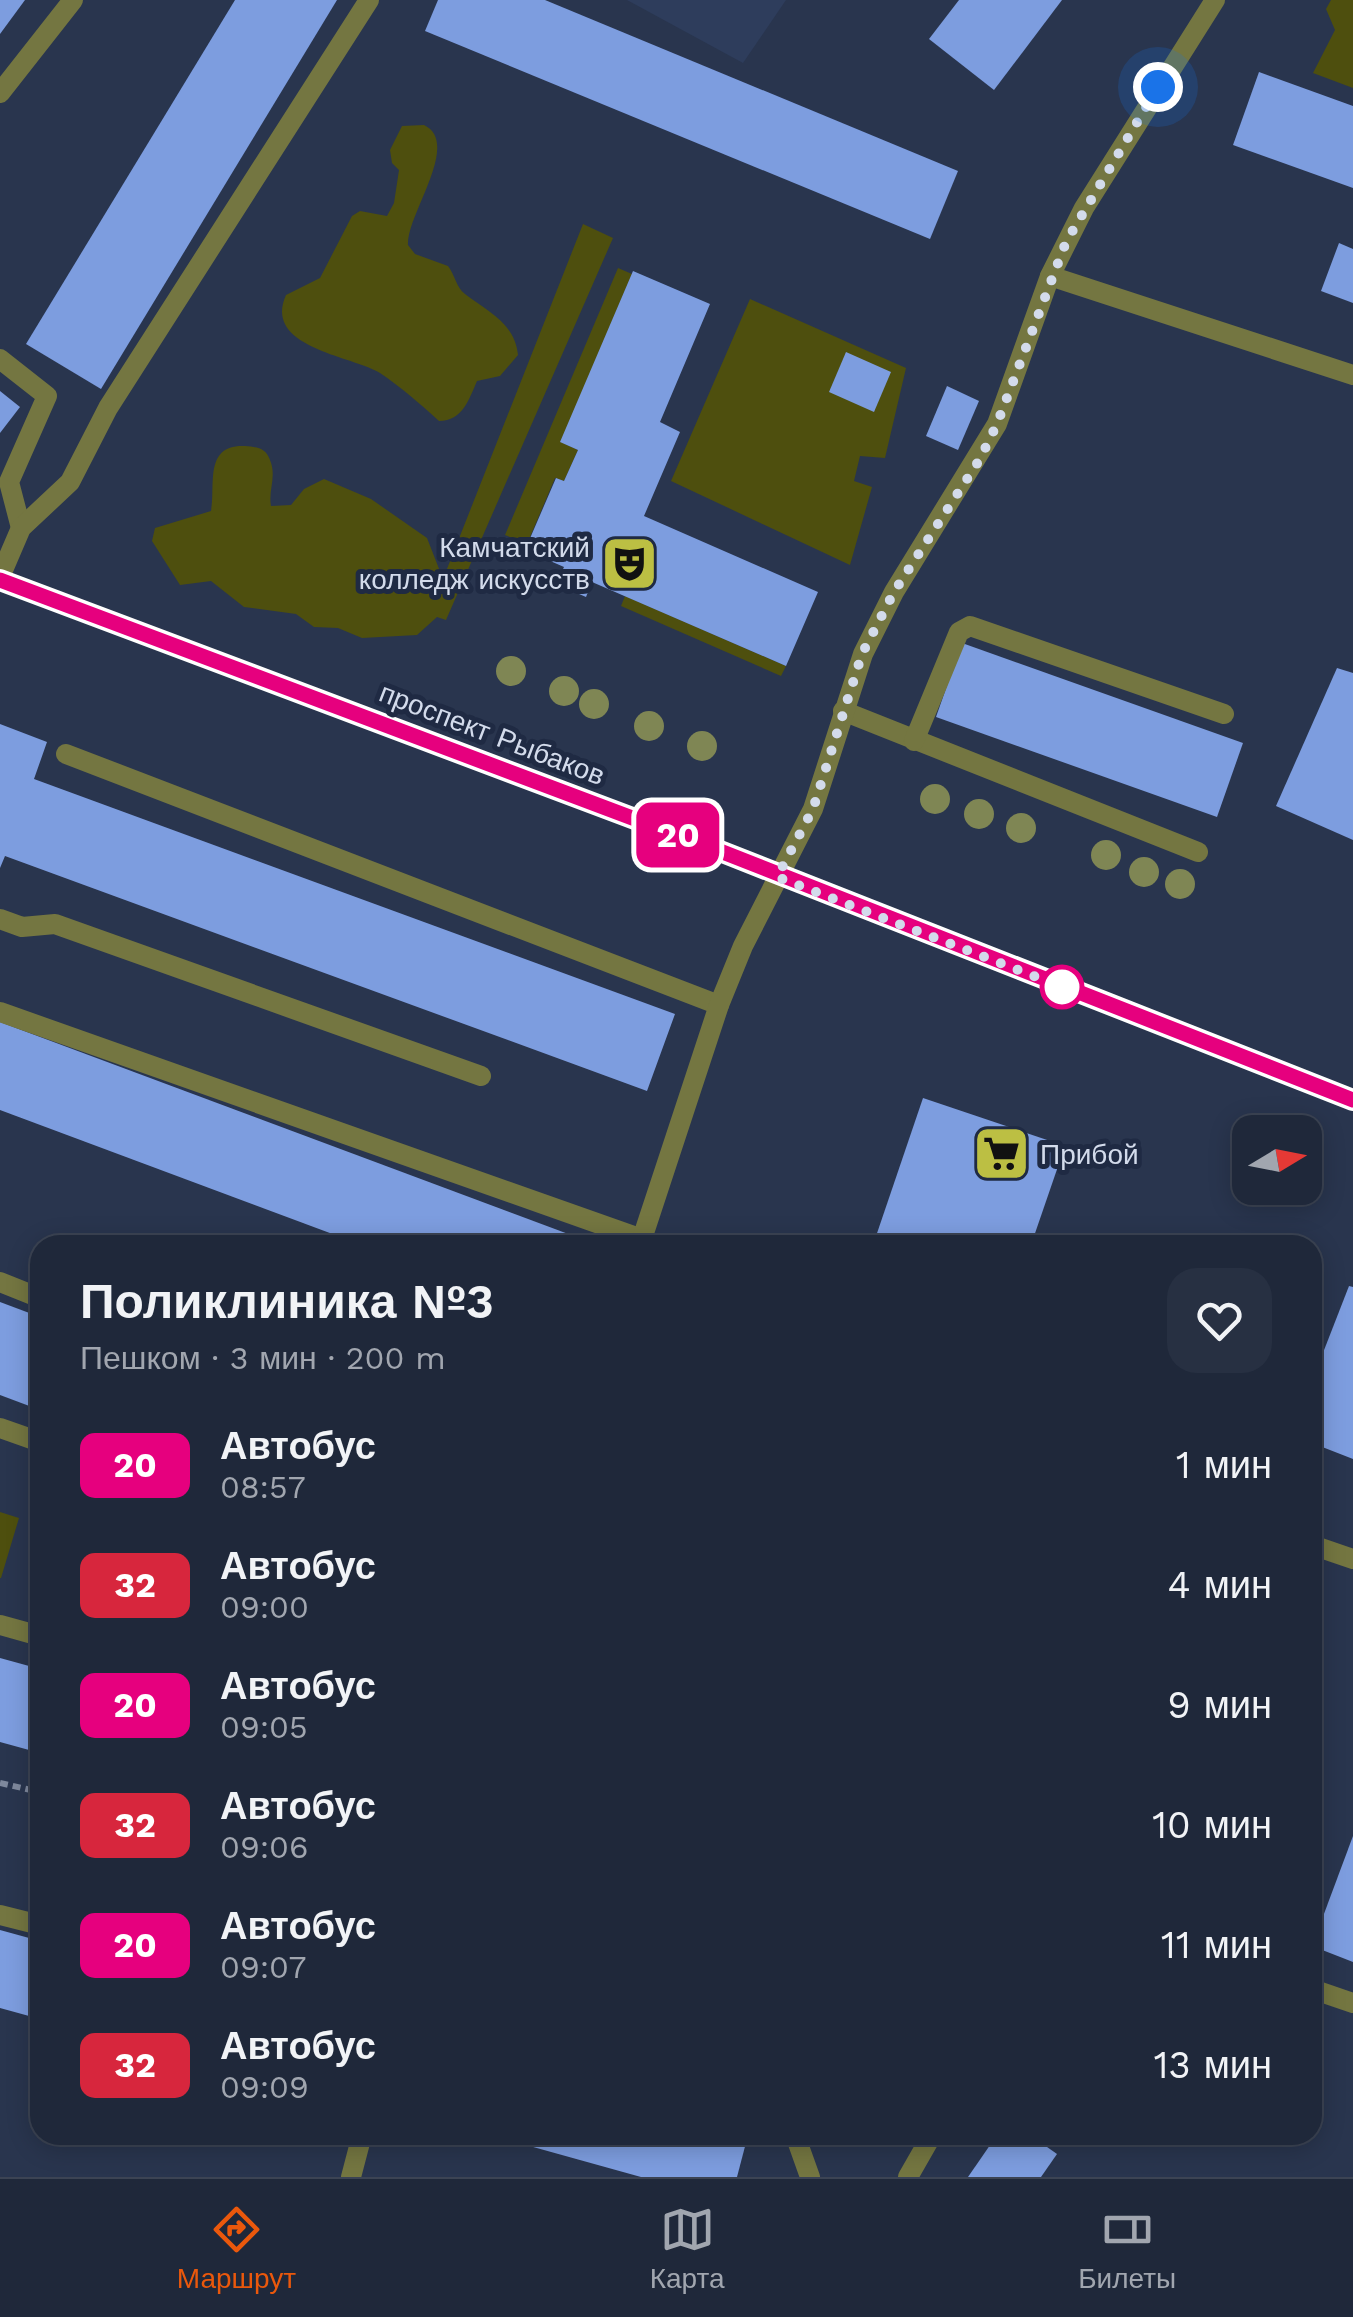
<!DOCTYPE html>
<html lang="ru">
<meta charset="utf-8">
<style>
body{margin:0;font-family:"Work Sans",sans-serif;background:#273042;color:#f1f3f6;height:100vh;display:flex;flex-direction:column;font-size:38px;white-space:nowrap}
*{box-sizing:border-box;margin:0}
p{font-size:32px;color:#a1a6af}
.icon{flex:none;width:55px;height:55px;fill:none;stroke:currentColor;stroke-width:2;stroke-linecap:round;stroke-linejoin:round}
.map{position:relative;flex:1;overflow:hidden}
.side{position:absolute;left:30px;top:1235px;width:1292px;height:910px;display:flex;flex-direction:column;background:#1f283a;border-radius:30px;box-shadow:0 5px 25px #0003,0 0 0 2px #3c4454}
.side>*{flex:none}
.badge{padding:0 20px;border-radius:15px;font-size:35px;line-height:65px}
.needle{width:65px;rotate:80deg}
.buttons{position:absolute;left:1232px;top:1115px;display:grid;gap:20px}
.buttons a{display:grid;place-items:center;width:90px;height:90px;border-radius:20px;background:#1f283a;box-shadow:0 5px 25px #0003,0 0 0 2px #3c4454;font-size:50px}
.you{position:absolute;width:50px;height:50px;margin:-25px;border:8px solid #fff;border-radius:50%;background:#1a73e8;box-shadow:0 0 0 15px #1a73e833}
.map>.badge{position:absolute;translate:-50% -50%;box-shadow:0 0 0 5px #fff}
.round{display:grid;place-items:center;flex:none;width:105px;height:105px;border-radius:30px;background:#273042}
.headline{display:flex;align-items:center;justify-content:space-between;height:170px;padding:0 50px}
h1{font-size:48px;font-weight:600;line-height:75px}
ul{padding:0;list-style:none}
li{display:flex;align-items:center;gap:30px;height:120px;padding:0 50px}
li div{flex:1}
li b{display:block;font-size:38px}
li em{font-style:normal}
li .badge{min-width:110px;font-weight:700;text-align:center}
.menu{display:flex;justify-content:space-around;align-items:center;height:140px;border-top:2px solid #3c4454;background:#1f283a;font-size:28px;color:#a1a6af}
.menu a{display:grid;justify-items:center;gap:5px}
.menu .active{color:#ea580c}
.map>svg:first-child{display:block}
.built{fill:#2e3d5c}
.green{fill:#4e4f0e}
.building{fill:#7d9ddf}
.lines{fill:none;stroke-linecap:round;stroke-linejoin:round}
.path{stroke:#7e889c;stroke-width:6;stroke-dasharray:8 5;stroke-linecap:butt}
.service{stroke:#747641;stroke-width:20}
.minor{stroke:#747641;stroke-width:20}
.secondary{stroke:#979a41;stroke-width:20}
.tree{fill:#7f8654}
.line-casing{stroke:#fff;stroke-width:22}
.line{stroke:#e6007e;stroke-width:15}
.walk{stroke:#d3dbeb;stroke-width:10;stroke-dasharray:0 18}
.stop-dot{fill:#fff;stroke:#e6007e;stroke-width:5}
.labels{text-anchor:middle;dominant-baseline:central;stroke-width:10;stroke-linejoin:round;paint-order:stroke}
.poi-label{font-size:28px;fill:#d3dbeb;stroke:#1f2a43;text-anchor:end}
.street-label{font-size:28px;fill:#d3dbeb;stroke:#1f2a43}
</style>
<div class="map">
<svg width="1353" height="2177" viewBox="0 0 1353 2177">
<rect width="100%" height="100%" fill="#29354e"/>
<!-- built -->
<polygon class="built" points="627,0 786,0 743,63"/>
<!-- green -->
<g class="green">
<polygon points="1331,0 1353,0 1353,88 1313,73 1335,30 1326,9"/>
<path d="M424,125C462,143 406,215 408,245L415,254L448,266C455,275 456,287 465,294C487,311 515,323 518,355L500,376L477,381C469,399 463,421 439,421C418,402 402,388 380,373C353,356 262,348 286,295L320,278L352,216L360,211L387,216L394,203L399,170L392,163L390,150L402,126Z"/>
<path d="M583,224L613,238L446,620L437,617L417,635L362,638L338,628L314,627L296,614L244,607L211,581L180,585L152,541L155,528L211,511C216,486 203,444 245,446C257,447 266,448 270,460C277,477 268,490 271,506L291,505L304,489L324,479L371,499L427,538L443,579Z"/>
<polygon points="618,268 632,274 561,442 578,450 564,481 555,478 527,544 505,535"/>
<polygon points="750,299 906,368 885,458 860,456 854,481 872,487 850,565 671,481"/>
<polygon points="625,596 786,666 781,676 621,606"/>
<polygon points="0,1512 19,1518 1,1578 0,1578"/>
</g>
<!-- building -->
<g class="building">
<polygon points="0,0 25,0 0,34"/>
<polygon points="235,0 337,0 101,389 26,344"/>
<polygon points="438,0 545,0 958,171 930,239 425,31"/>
<polygon points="959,0 1062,0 994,90 929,39"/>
<polygon points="1259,72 1353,106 1353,188 1233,145"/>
<polygon points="1339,243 1353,249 1353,303 1321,291"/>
<polygon points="633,271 710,304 660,422 680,432 644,516 818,592 786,666 592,582 586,597 556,584 564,567 525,550 556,478 564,481 578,450 560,442"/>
<polygon points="846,352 891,372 874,412 829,392"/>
<polygon points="947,386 979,401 958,450 926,436"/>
<polygon points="0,391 20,407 0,433"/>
<polygon points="962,643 1243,743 1217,817 936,717"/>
<polygon points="1337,668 1353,673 1353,840 1276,806"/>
<polygon points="0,724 47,742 34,779 675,1014 647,1091 5,856 0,868"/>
<polygon points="0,1022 571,1235 568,1245 362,1245 0,1110"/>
<polygon points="923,1098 1065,1146 1031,1245 873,1245"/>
<polygon points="1349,1286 1353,1287 1353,1459 1312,1443 1312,1381"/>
<polygon points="0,1302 40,1317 40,1410 0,1395"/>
<polygon points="0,1658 40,1669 40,1753 0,1742"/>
<polygon points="1353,1836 1353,1962 1312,1946"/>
<polygon points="0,1930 40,1941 40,2019 0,2008"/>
<polygon points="490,2135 748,2135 737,2177 641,2177"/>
<polygon points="837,2135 870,2135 866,2147"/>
<polygon points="997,2135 1030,2135 1057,2154 1041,2177 968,2177"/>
</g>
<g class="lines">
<!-- path -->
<polyline class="path" points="0,1783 40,1792"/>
<!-- service -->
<g class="service">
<polyline points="0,93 73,0"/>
<polyline points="1050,276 1353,375"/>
<polyline points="0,359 47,396 9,482 21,528"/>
<polyline points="0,577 21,528 70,482 108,408 369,0"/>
<polyline points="843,711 1198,852"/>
<polyline points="914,741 959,632 970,626 1224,714"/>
<polyline points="66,754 719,1005"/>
<polyline points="0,919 22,927 55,924 481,1076"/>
<polyline points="0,1012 642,1239"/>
<polyline points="0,1282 40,1298"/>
<polyline points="0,1428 40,1442"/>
<polyline points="1312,1545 1353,1559"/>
<polyline points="0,1625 40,1636"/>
<polyline points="0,1915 40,1925"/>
<polyline points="1312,1989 1353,2003"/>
<polyline points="795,2135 810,2177"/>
<polyline points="908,2177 932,2135"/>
</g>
<!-- minor -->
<g class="minor">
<polyline points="640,1245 719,1005 743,946 813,809 863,654 894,592 997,424 1050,276 1084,208 1215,0"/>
<polyline points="351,2177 362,2135"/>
</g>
<!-- secondary -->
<polyline class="secondary" points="0,580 720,851 1353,1100"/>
</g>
<!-- trees -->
<g class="tree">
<circle cx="511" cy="671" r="15"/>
<circle cx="564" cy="691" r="15"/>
<circle cx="594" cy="704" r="15"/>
<circle cx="649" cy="726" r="15"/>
<circle cx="702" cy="746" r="15"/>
<circle cx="935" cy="799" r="15"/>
<circle cx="979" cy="814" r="15"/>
<circle cx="1021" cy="828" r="15"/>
<circle cx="1106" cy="855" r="15"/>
<circle cx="1144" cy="872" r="15"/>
<circle cx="1180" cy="884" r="15"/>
</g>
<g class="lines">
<defs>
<polyline id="line" points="0,580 720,851 1353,1100"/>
</defs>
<!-- line casing -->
<use href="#line" class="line-casing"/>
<!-- line -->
<use href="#line" class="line"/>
<!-- walk -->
<polyline class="walk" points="1062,987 1065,988 777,877 813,809 862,654 894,592 980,459 997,424 1066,242 1158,87"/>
</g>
<!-- icons -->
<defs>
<symbol id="theatre-square" viewBox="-11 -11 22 22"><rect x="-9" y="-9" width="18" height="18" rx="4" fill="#bcbf43" stroke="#1f2a43"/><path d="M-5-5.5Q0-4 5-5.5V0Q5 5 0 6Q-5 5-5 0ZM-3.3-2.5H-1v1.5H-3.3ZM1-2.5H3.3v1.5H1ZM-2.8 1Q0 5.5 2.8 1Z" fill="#111"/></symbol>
<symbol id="supermarket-square" viewBox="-11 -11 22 22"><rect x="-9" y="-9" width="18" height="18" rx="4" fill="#bcbf43" stroke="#1f2a43"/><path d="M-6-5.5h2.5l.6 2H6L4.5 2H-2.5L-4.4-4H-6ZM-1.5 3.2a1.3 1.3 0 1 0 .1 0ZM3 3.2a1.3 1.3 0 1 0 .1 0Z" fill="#111"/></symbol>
</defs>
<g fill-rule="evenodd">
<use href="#theatre-square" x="598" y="532" width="63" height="63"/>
<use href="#supermarket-square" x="970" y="1122" width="63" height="63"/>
</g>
<!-- markers -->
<circle class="stop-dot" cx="1062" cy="987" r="20"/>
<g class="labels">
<!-- poi labels -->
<g class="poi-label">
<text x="590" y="547">Камчатский<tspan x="590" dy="32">колледж искусств</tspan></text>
<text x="1040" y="1154" text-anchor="start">Прибой</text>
</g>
<!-- street labels -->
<g class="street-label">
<text transform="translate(492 734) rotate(21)">проспект Рыбаков</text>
</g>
</g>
</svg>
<div class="buttons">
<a><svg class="needle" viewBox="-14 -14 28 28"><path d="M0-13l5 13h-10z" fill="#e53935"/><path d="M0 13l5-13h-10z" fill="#a1a6af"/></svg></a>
</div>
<div class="you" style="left:1158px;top:87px"></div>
<b class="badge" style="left:678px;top:835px;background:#e6007e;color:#fff">20</b>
<section class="side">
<div class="headline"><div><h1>Поликлиника №3</h1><p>Пешком · 3 мин · 200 m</p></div><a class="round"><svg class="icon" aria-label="heart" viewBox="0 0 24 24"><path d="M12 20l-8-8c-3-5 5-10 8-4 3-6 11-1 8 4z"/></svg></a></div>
<ul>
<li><span class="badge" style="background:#e6007e;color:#fff">20</span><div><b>Автобус</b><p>08:57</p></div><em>1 мин</em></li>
<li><span class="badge" style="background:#d7263d;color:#fff">32</span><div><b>Автобус</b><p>09:00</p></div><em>4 мин</em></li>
<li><span class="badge" style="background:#e6007e;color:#fff">20</span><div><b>Автобус</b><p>09:05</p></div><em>9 мин</em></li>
<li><span class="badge" style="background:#d7263d;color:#fff">32</span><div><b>Автобус</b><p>09:06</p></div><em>10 мин</em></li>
<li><span class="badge" style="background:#e6007e;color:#fff">20</span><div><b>Автобус</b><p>09:07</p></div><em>11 мин</em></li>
<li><span class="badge" style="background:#d7263d;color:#fff">32</span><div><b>Автобус</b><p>09:09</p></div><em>13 мин</em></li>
</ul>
</section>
</div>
<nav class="menu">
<a class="active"><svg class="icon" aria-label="directions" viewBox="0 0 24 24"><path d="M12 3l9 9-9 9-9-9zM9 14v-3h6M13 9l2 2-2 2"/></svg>Маршрут</a>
<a><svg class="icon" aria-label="map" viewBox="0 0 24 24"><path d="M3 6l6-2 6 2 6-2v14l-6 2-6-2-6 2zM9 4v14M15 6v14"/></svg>Карта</a>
<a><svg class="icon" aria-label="tickets" viewBox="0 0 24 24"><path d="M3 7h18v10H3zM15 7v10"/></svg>Билеты</a>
</nav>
